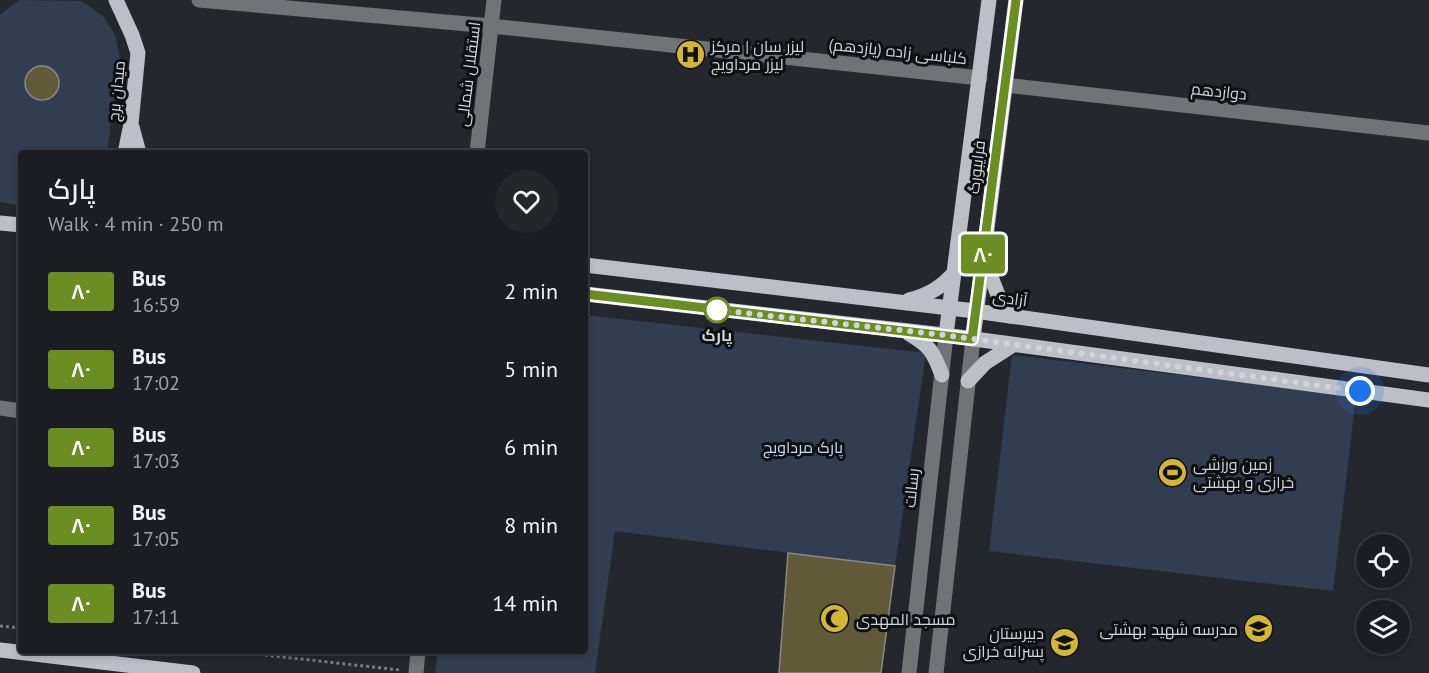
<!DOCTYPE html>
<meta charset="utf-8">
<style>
body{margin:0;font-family:"PT Sans",Cairo,sans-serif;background:#24262a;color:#f1f3f6;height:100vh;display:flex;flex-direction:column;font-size:22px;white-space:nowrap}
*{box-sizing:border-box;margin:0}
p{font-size:20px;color:#a0a2a5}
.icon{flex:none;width:33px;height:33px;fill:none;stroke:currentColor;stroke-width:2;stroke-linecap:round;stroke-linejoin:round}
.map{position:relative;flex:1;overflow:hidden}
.sheet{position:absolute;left:18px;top:150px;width:570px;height:504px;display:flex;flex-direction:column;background:#1b1d22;border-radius:6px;box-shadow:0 3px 9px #0003,0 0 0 2px #393b40}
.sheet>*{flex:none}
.badge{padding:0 12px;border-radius:4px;font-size:21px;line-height:39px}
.fabs{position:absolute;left:1356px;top:534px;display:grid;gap:12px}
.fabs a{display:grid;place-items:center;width:54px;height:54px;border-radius:50%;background:#1b1d22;box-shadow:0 3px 9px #0003,0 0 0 2px #393b40;font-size:30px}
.you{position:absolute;width:30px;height:30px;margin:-15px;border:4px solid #fff;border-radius:50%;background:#1a73e8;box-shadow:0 0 0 9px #1a73e833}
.map>.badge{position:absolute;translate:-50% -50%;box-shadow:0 0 0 3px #fff}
.round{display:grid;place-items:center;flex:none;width:63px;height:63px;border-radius:32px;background:#24262a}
.overview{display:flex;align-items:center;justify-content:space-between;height:102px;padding:0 30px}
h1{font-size:28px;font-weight:600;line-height:45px}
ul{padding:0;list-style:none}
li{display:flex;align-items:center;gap:18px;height:78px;padding:0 30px}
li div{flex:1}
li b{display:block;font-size:22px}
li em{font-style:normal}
li .badge{min-width:66px;font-weight:700;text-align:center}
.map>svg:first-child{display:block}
.green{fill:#333d52}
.building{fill:#615a39;stroke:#8b8980;stroke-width:1.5}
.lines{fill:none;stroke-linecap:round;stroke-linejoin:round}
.path{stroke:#797b81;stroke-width:3;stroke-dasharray:3 3;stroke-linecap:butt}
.minor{stroke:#717377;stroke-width:15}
.major{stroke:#bcbfc7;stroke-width:15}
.line-casing{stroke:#fff;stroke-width:14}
.line{stroke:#6b8e23;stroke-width:9}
.walk{stroke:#d2d4d9;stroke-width:6;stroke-dasharray:0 10.8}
.stop-dot{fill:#fff;stroke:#6b8e23;stroke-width:3}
.labels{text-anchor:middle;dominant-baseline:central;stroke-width:6;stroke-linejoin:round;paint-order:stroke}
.poi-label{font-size:16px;fill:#d2d4d9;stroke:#0e1013;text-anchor:start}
.street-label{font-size:16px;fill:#d2d4d9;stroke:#0e1013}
.stop-label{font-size:16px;font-weight:bold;fill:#d2d4d9;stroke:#0e1013}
.park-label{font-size:16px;fill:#c9d8f8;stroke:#0e1013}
</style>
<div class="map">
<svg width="1429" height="673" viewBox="0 0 1429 673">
<rect width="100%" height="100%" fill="#24272e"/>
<!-- green -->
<g class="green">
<polygon points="19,0 81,1 103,16 115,35 120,58 107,153 21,153 21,206 0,202 0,15"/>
<polygon points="585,315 926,353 895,566 615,531 595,673 435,673 438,651 585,651"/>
<polygon points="1012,355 1356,396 1333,591 989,551"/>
</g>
<!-- building -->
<g class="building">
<circle cx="42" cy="83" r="17"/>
<polygon points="788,553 895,566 881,673 779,673"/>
</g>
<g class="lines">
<!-- path -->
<g class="path">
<polyline points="0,626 21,628"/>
<polyline points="229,651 400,670"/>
</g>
<!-- minor -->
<g class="minor">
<polyline points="199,0 491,26 980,78"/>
<polyline points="1005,85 1429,133"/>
<polyline points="477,153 494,0"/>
<polyline points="0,408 21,411"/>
<polyline points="416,673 418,651"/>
<polyline points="909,673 946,335"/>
<polyline points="936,673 973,339"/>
</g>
<!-- major -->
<g class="major">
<polyline points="116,0 132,35 138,53 131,124 125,153"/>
<polyline points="132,127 139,153"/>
<polyline points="0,223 21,225"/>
<polyline points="984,259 998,295 1010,316"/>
<polyline points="585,265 975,311 1429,375"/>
<polyline points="585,294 944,335 1429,400"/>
<path d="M909,300C928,295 941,288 955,272"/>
<path d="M908,333C930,346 933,351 942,375"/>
<polyline points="946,335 989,0"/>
<polyline points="973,339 1016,0"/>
<polyline points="968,381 985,363 1013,345"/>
<polyline points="0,650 193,673"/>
</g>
</g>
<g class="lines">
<defs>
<polyline id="line" points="585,294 972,339 1016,0"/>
</defs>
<!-- line casing -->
<use href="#line" class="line-casing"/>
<!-- line -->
<use href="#line" class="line"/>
<!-- walk -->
<polyline class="walk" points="717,310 944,335 1360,391"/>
</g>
<!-- icons -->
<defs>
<symbol id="hospital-disc" viewBox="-11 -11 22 22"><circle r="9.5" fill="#d2b736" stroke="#0e1013"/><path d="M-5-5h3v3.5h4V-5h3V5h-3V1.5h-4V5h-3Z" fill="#111"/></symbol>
<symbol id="stadium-disc" viewBox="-11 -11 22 22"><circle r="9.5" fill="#d2b736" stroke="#0e1013"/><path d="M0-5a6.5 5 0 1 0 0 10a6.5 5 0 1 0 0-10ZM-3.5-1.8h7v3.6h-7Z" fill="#111"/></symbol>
<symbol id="mosque-disc" viewBox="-11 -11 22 22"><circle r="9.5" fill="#d2b736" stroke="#0e1013"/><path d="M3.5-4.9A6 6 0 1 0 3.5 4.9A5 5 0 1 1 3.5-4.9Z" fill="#111"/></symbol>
<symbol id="school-disc" viewBox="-11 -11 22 22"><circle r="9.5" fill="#d2b736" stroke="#0e1013"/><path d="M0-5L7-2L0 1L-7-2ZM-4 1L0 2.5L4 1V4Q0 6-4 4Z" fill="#111"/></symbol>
</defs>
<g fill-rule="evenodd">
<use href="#hospital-disc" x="674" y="38" width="33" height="33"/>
<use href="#stadium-disc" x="1156" y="456" width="33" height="33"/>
<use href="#mosque-disc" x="818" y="602" width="33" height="33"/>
<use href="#school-disc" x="1242" y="612" width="33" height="33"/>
<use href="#school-disc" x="1048" y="626" width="33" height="33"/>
</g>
<!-- markers -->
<circle class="stop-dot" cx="717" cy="310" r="12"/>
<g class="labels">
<!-- poi labels -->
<g class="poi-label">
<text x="711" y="46">لیزر سان | مرکز<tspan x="711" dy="18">لیزر مرداویج</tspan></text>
<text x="1193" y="464">زمین ورزشی<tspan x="1193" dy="18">خرازی و بهشتی</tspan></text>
<text x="856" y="619">مسجد المهدی</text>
<text x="1238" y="629" text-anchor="end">مدرسه شهید بهشتی</text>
<text x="1044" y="633" text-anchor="end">دبیرستان<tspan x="1044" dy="18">پسرانه خرازی</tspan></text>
</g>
<!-- street labels -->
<g class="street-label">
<text transform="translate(898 51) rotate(6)">کلباسی زاده (یازدهم)</text>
<text transform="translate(468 74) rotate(-83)">استقلال شمالی</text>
<text transform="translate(116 91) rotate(-84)">میدان برج</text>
<text transform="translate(1219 91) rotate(6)">دوازدهم</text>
<text transform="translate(976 167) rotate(-83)">فرایبورگ</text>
<text transform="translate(1010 298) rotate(8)">آزادی</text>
<text transform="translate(911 488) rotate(-84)">رسالت</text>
</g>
<!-- stop labels -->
<g class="stop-label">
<text x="717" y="335">پارک</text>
</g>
<!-- park labels -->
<g class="park-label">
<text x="803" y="447">پارک مرداویج</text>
</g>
</g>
</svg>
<div class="fabs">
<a><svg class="icon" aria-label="locate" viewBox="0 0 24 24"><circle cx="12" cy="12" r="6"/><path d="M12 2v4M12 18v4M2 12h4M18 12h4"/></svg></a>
<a><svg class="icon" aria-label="layers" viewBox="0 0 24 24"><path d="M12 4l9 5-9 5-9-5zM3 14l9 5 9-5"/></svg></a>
</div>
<div class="you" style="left:1360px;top:391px"></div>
<b class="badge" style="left:983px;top:254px;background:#6b8e23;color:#fff">۸۰</b>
<section class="sheet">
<div class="overview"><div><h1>پارک</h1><p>Walk · 4 min · 250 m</p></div><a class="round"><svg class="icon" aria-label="heart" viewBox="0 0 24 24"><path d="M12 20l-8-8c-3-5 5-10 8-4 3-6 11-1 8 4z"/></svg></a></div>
<ul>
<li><span class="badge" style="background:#6b8e23;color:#fff">۸۰</span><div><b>Bus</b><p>16:59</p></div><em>2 min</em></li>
<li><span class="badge" style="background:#6b8e23;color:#fff">۸۰</span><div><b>Bus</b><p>17:02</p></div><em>5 min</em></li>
<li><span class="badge" style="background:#6b8e23;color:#fff">۸۰</span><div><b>Bus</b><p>17:03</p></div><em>6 min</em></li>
<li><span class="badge" style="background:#6b8e23;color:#fff">۸۰</span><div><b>Bus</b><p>17:05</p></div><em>8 min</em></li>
<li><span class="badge" style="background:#6b8e23;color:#fff">۸۰</span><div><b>Bus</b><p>17:11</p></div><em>14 min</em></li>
</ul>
</section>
</div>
